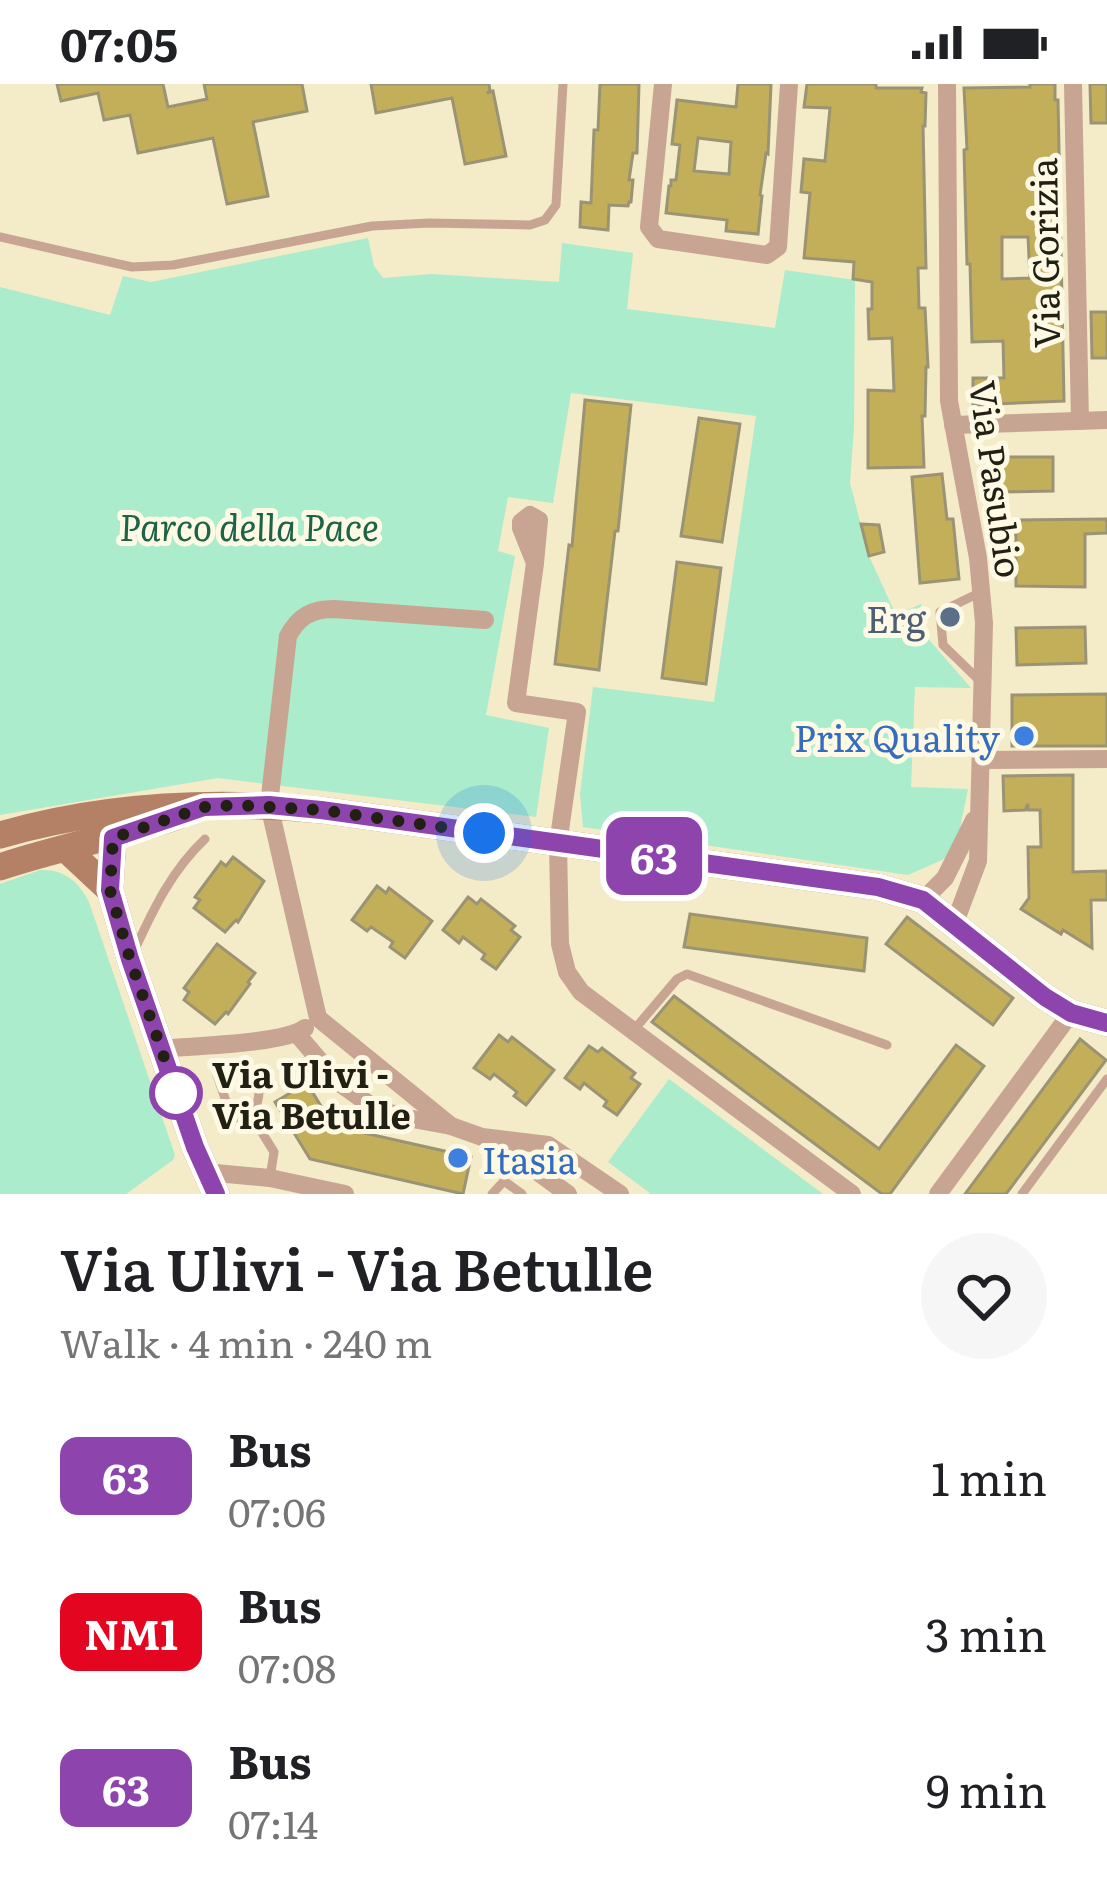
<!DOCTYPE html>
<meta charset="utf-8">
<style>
body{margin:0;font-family:Literata,serif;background:#f6f6f6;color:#202124;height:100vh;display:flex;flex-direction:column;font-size:45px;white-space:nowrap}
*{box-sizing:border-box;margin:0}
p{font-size:39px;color:#757577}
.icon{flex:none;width:66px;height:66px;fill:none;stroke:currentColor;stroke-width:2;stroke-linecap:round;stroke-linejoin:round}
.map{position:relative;height:1110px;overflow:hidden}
.details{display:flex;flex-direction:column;background:#fff;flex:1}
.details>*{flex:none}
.badge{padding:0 24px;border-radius:18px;font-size:42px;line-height:78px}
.you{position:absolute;width:60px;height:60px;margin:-30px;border:9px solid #fff;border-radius:50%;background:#1a73e8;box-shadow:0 0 0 18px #1a73e833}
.map>.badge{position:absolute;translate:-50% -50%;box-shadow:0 0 0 6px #fff}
.round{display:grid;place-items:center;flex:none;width:126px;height:126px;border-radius:63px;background:#f6f6f6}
.summary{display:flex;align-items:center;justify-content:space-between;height:204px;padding:0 60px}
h1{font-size:57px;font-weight:600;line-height:90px}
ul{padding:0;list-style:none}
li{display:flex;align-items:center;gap:36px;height:156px;padding:0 60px}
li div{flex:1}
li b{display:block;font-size:45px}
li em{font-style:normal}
li .badge{min-width:132px;font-weight:700;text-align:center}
.status{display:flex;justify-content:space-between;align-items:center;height:84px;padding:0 60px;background:#fff;direction:ltr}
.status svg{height:33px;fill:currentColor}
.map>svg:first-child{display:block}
.green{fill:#aaeccb}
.building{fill:#c3af5a;stroke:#9b9474;stroke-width:3;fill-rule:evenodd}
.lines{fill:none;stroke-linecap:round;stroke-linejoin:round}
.path{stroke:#89836c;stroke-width:3;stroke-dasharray:9 9;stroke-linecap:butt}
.lane{stroke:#c8a492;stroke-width:9}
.street{stroke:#c8a492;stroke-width:18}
.secondary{stroke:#b48167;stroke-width:27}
.line-casing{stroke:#fff;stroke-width:27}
.line{stroke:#8e44ad;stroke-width:18}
.walk{stroke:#221f13;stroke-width:12;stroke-dasharray:0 21.6}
.service-dot{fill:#5c6f8a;stroke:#fdf9e4;stroke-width:4.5}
.shop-dot{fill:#3f7fe0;stroke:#fdf9e4;stroke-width:4.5}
.stop-dot{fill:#fff;stroke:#8e44ad;stroke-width:6}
.labels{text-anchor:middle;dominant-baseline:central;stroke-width:10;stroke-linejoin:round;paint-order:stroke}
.street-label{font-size:36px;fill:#221f13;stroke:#fdf9e4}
.park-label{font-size:36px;font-style:italic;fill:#1d6347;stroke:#fdf9e4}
.service-label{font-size:36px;fill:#4e5e75;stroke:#fdf9e4;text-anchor:end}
.shop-label{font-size:36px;fill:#366cbe;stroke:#fdf9e4;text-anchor:end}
.stop-label{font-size:36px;font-weight:bold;fill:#221f13;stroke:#fdf9e4;text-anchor:start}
</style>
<div class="status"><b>07:05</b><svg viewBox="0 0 49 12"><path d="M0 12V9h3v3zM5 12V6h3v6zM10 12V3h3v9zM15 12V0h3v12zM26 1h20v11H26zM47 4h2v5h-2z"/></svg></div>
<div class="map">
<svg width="1107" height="1110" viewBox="0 0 1107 1110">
<rect width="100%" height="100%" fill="#f4ebc9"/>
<!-- green -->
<g class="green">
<polygon points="368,154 374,182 383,194 432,190 559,198 562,159 633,169 627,225 775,244 785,186 855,196 854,344 850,399 869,472 896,531 921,520 924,550 971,604 915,603 911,703 968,705 958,754 944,775 908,791 583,743 580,710 593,603 714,618 756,332 571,309 553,419 508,413 498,467 515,472 486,631 549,644 536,733 218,694 0,731 0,203 110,231 123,192 151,198"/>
<path d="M40,786C64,785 79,798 89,818L175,1071L173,1076L126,1110H0V800Z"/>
<polygon points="669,995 823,1110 651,1110 608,1078"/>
</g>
<!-- building -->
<g class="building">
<polygon points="57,0 163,0 168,23 207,15 204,0 302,0 307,27 253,38 268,112 227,120 213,54 138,69 130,31 104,36 98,9 61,17"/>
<polygon points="371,0 489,0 490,7 487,9 493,7 506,72 465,80 452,14 376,29"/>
<polygon points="600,0 639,0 637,69 633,69 629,96 633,96 631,118 629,118 628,122 609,121 608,146 580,143 581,118 591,119 594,46 598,46"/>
<path d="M738,0H771L768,70L766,69L760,111L762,112L758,150L726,147L727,136L666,129L669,102H671V96H676L680,61L672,60L677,16L736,23ZM698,54L731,58L729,90L694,87Z"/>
<polygon points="807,0 876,0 876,4 922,4 921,8 926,9 925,42 923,42 926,184 918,184 919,224 925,224 928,283 926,283 925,332 922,332 924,383 868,384 868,306 894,307 892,254 869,255 868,225 872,225 872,198 853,195 854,178 804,174 810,109 801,108 804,75 825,77 830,24 804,23"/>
<path d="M1030,0H1055V16H1058L1064,317L973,321V294H1004L1003,257L972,258L970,180H967L964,66L967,65L964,4L1030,3ZM1002,153H1028L1030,194L1002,195Z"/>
<polygon points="1090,0 1107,0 1107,39 1091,39"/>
<polygon points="1091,228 1107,228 1107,274 1092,274"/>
<polygon points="585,316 631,321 618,447 615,447 599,586 555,580 569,461 572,462"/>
<polygon points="699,334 740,340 722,458 681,452"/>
<polygon points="997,373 1053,373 1053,407 997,408"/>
<polygon points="942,390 947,435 953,435 959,495 920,499 912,393"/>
<polygon points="1107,435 1107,449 1085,450 1085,503 1016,502 1016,451 1012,451 1012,436"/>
<polygon points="861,440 879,441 884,468 869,472"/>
<polygon points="677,478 721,484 706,600 662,594"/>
<polygon points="1085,543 1086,579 1017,581 1016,544"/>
<polygon points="1107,610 1107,662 1012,662 1012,611"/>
<polygon points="1073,691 1073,788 1107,787 1107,816 1091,816 1092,864 1063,846 1061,850 1021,825 1029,814 1028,763 1041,763 1040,726 1028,726 1028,720 1025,726 1004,727 1003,692"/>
<polygon points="233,773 264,797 238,838 236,836 225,848 194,824 200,816 195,813 221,778 226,782"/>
<polygon points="377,802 386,809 389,804 432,837 405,874 390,863 393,858 371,843 367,847 352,836"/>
<polygon points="468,813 477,820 481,815 515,842 511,846 520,853 496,885 482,875 485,870 463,853 459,859 443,846"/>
<polygon points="690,830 867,854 864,887 684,863"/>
<polygon points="907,833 1013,914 993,941 886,860"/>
<polygon points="217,860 255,889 248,898 250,900 228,930 226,928 215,940 184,916 189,908 184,904"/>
<polygon points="674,912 879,1065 956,961 984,982 890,1110 882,1110 652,938"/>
<polygon points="499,951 508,958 512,953 554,986 526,1021 514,1012 517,1008 494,990 490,995 474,984"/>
<polygon points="1080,955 1106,976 1006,1110 965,1110"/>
<polygon points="589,962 598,968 602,964 635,989 631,994 640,1000 617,1031 604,1022 607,1017 584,999 580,1005 565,994"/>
<polygon points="307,999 333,1042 471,1073 463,1110 310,1075 275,1018"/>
</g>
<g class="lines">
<!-- path -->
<g class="path">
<polyline points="338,1043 344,1028"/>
<polyline points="460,1110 460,1109"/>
</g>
<!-- lane -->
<g class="lane">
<polyline points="0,153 132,183 173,181 372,142 429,139 530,141 545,136 556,121 563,0"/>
<polyline points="981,508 940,528 943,561 981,598"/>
<path d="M135,865C154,824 172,786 205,755"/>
<polyline points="633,947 677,895 687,890 887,961"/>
<path d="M247,983C261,999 262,1009 254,1028L236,1038L232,1035L217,991L224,984Z"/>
<polyline points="251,1031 274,1068 270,1094"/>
<polyline points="492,1110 504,1097 522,1110"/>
<polyline points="1022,1110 1107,995"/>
</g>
<!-- street -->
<g class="street">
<polyline points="663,0 649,143 658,155 767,171 778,163 789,0"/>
<polyline points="947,0 949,317 978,474 984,539 978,777 954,841"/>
<polyline points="1073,0 1080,337"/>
<polyline points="953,341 1107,336"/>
<polygon points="530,431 539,436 535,479 521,444 521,438"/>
<polyline points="535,479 516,619 577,628 558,760 560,860 567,888 581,908 852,1110"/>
<polyline points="982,676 1107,675"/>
<polyline points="923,816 945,794 974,736"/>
<polyline points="297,950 338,998 373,1023 402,1033 451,1042 482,1053 548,1061 620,1110"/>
<path d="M161,965C191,962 284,960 305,944"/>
<path d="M451,1042L318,934L269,721L288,552C299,532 312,525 334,525L485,536"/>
<polyline points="491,1059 524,1078 568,1110"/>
<polyline points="205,1088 270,1094 345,1110"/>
<polyline points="938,1110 1071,929"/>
</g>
<!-- secondary -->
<g class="secondary">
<path d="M0,751C103,721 215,716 321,726L878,803L923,816L1045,913L1071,929L1107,939"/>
<polyline points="113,754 110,806 130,875 195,1063 216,1110"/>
<polyline points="66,765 110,806"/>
<path d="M0,783C59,763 119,753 178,732"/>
</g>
</g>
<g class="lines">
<defs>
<polyline id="line" points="216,1110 195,1063 130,875 110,806 113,754 204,723 269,721 321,726 878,803 923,816 1045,913 1071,929 1107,939"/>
</defs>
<!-- line casing -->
<use href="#line" class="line-casing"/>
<!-- line -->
<use href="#line" class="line"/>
<!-- walk -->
<polyline class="walk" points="176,1009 177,1011 130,875 110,806 113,754 204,723 237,721 321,726 484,749"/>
</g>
<!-- markers -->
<circle class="service-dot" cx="950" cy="533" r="12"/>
<g class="shop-dot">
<circle cx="1024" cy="652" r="12"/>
<circle cx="458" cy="1074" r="12"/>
</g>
<circle class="stop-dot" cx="176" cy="1009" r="24"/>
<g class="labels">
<!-- street labels -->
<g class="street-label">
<text transform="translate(1043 169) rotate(-91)">Via Gorizia</text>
<text transform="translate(998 395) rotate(82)">Via Pasubio</text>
</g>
<!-- park labels -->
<g class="park-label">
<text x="249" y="441">Parco della Pace</text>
</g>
<!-- service labels -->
<g class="service-label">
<text x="926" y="533">Erg</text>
</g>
<!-- shop labels -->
<g class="shop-label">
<text x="1000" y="652">Prix Quality</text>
<text x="482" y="1074" text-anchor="start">Itasia</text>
</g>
<!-- stop labels -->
<g class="stop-label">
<text x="212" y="988">Via Ulivi -<tspan x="212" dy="41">Via Betulle</tspan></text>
</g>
</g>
</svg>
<div class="you" style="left:484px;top:749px"></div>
<b class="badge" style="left:654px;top:772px;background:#8e44ad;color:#fff">63</b>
</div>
<section class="details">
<div class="summary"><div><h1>Via Ulivi - Via Betulle</h1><p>Walk · 4 min · 240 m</p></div><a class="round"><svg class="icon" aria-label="heart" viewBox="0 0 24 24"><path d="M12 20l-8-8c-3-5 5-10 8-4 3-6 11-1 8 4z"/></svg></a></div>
<ul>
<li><span class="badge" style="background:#8e44ad;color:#fff">63</span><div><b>Bus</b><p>07:06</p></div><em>1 min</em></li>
<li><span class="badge" style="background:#e40520;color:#fff">NM1</span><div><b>Bus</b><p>07:08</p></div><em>3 min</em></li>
<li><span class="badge" style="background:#8e44ad;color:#fff">63</span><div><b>Bus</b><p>07:14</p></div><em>9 min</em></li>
</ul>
</section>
